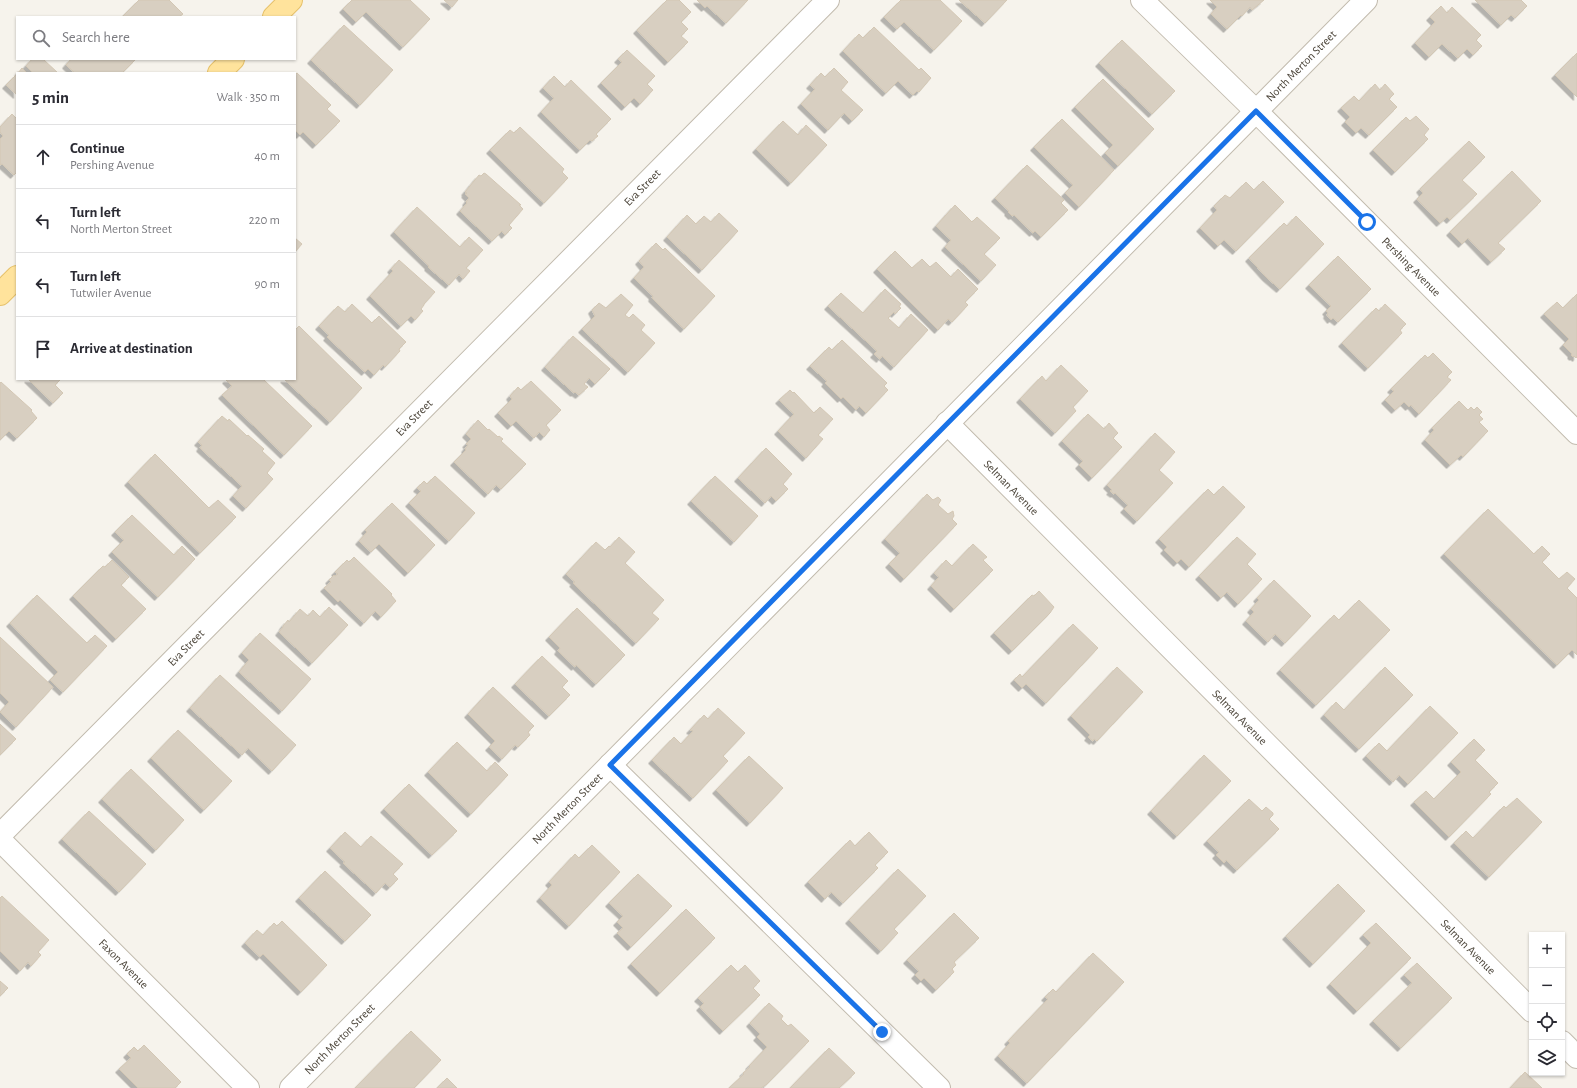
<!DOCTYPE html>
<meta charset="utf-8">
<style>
:root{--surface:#fff;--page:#f7f7f7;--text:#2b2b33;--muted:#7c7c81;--line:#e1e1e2}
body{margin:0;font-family:"Alegreya Sans",sans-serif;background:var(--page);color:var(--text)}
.controls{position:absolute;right:12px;bottom:12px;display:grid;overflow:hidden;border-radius:0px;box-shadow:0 1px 3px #0004}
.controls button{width:36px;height:36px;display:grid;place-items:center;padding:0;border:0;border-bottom:1px solid var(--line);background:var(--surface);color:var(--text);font:20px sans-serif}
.stop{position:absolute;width:12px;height:12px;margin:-9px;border:3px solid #1a73e8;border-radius:50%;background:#fff}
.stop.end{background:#1a73e8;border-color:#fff;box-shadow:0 1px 4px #0008}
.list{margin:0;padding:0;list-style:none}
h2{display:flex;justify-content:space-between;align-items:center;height:52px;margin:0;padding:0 16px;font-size:17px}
h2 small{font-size:13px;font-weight:400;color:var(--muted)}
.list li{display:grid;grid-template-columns:26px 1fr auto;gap:12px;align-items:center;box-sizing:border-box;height:64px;padding:0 16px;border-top:1px solid var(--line)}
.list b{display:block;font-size:15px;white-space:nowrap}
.list p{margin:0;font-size:13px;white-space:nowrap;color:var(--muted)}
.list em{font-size:13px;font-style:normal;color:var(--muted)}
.icon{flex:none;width:22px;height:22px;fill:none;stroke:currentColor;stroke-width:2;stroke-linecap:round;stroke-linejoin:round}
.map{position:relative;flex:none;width:1577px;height:1088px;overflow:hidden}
.search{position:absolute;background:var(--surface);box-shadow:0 1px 3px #0004;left:16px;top:16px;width:280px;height:44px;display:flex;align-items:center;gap:10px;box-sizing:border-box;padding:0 14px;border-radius:0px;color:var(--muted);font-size:15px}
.panel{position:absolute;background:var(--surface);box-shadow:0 1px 3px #0004;left:16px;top:72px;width:280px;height:308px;border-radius:0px}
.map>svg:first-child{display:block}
.building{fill:#d8cfc1;stroke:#d3c7b4;filter:url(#shadow)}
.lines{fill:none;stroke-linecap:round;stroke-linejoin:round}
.minor-casing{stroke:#c2bbae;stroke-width:24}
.major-casing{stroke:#e6c16a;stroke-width:24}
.minor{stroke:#fff;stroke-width:22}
.major{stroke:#ffe39c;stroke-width:22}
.route{stroke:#1a73e8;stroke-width:5}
.labels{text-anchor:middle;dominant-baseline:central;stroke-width:3;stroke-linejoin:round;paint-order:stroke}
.street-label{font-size:12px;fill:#4b4439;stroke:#fff}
</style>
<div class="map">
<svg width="1577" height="1088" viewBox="0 0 1577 1088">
<defs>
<filter id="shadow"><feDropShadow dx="-3.5" dy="3.5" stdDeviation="0" flood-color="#0004"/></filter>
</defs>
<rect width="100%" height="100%" fill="#f6f3ec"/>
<g class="building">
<path d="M139 0H169L183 14 179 17H122Z"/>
<path d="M352 0H410L430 19 403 47 366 12 356 22 343 9Z"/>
<path d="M444 0H458L452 7Z"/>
<path d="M667 0H679L691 12 681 22 688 29 681 36 688 42 668 62 637 30Z"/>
<path d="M697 0H748L726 23 707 6 705 8Z"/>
<path d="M901 0H940L962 21 934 50 904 22 897 29 884 17Z"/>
<path d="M959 0H1007L985 23Z"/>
<path d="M1210 0H1264L1252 10 1250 7 1242 16 1241 15 1227 29 1211 14 1217 7Z"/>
<path d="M1475 0H1521L1527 6 1515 18 1511 15 1501 25Z"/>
<path d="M1441 6 1447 13 1452 7 1481 35 1476 40 1482 46 1473 55 1467 49 1458 58 1442 44 1429 57 1415 43 1435 22 1430 17Z"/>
<path d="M344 25 393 70 360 105 311 60Z"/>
<path d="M874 27 919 70 921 68 931 78 919 92 917 91 913 95 898 81 886 93 843 51 859 34 863 38Z"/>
<path d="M1122 40 1175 91 1152 114 1099 63Z"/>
<path d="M627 50 655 76 647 84 653 90 640 104 634 98 625 107 601 83 622 62 618 59Z"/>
<path d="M1577 53V97L1555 75Z"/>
<path d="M32 59H43L58 73H30L32 72 26 66Z"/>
<path d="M71 59H136L122 73H75L66 65Z"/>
<path d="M22 68 27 73H18Z"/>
<path d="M834 68 848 82 841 90 863 110 852 121 844 113 828 130 801 104 815 89 810 85 821 73 825 77Z"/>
<path d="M297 73 331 105 327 109 340 121 316 145 303 132 300 135 295 130V75Z"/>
<path d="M17 74V95L6 85Z"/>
<path d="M554 76 565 87 571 80 611 119 596 134 598 136 592 141 590 140 580 150 541 112 554 98 543 88Z"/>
<path d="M1103 79 1154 129 1118 166 1105 153 1113 145 1075 107Z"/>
<path d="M1375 84 1380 90 1385 84 1394 94 1389 99 1397 107 1369 135 1361 128 1356 133 1345 122 1350 117 1341 108 1354 96 1359 101Z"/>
<path d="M12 114 17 119V172L14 175 2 164 0 165V139L3 136 0 132V127Z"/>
<path d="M1416 116 1429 129 1424 135 1428 139 1395 172 1373 150 1406 117 1410 121Z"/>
<path d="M1062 119 1114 170 1079 207 1065 193 1073 185 1034 147Z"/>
<path d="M783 121 798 135 806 125 827 145 791 183 756 149Z"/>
<path d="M520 127 564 169 562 172 568 178 544 203 490 150 510 130 514 133Z"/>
<path d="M1469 141 1485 157 1462 180 1477 194 1450 220 1447 217 1440 223 1417 199 1423 193 1420 189Z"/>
<path d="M1027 165 1064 200 1061 203 1068 210 1041 237 1035 231 1033 233 1014 215 1012 216 1008 212 1009 211 995 198Z"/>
<path d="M1512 171 1541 201 1498 243 1505 249 1491 262 1468 238 1462 244 1450 232Z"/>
<path d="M484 173 486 174 521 205H519L523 209 509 225 512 228 505 235 502 231 492 241 460 211 467 203 466 202 469 198 465 194 467 193 465 192 479 175 481 176Z"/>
<path d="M1263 181 1284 202 1236 251 1224 240 1218 246 1200 228 1217 210 1214 206 1225 195 1230 198 1246 182 1254 190Z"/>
<path d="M955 205 972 222 977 217 1000 238 984 254 996 265 981 281 945 247 951 240 936 226Z"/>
<path d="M417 207 460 247 469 237 483 250 466 268 470 271 463 279 459 274 449 285 428 267 429 266 394 232Z"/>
<path d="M719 213 738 231 702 270 667 237 687 215 696 224 704 216 711 222Z"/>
<path d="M1296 216 1324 244 1280 289 1266 277 1249 258 1284 223 1287 226Z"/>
<path d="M295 238 302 244 295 252Z"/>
<path d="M656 243 663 250 665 248 715 296 684 329 652 298 653 296 634 278 644 267 639 261Z"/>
<path d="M895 251 912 268 922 259 930 267 936 262 951 277 958 269 978 289 965 302 968 305 952 322 948 319 938 330 877 269Z"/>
<path d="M1338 256 1371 289 1338 322 1333 318 1331 320 1327 315 1328 313 1326 311 1331 306 1309 285Z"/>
<path d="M399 260 435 292 424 304V305L421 309 423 311 415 320 411 316 401 326 370 296 393 271 391 269Z"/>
<path d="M885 289 901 304 899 307 901 308 895 314 894 312 888 318 899 328 911 314 928 330 894 367 882 356 880 359 874 354 877 351 828 306 841 293 863 313Z"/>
<path d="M621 294 633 305 625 315 629 318 633 314 645 325 641 330 655 343 628 372 582 329 595 316 592 310 599 303 606 308Z"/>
<path d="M1577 294V357L1576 358 1574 356 1573 357 1571 355 1572 354 1563 345 1569 339 1544 314 1557 302 1563 308Z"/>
<path d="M352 304 372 323 379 316 406 342 399 349 400 351 385 367 383 365 374 375 368 369 365 372 327 337 329 335 319 326 338 306 345 312Z"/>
<path d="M1385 304 1406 324 1400 330 1402 333 1368 368 1342 343 1376 308 1379 311Z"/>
<path d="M299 326 362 388 330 422 284 379H295V330Z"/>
<path d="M573 336 610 369 595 384 589 378 584 384 588 387 579 395 575 392 574 393 545 367Z"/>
<path d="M842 340 887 383 884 386 888 390 866 413 859 406 856 410 843 397 841 399 825 383 827 381 810 366 829 347 832 350Z"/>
<path d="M1433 353 1452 372 1447 377 1451 380 1419 414 1411 405 1409 407 1404 402 1395 410 1385 400 1394 391 1391 389 1425 355 1428 358Z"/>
<path d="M1061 365 1088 391 1073 407 1076 411 1055 433 1020 399 1042 376 1046 381Z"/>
<path d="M28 379H61L55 385 63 393 53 403Z"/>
<path d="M227 379H263L312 426 284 455 222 395 232 386 226 380Z"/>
<path d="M531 381 561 410 546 425 550 430 544 437 539 432 534 438 516 421 511 426 498 413 512 399 510 396 518 387 521 390Z"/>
<path d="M1 382 32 410 31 411 37 418 17 438 9 431 0 440V383Z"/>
<path d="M790 390 793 393 794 392 814 413 820 407 833 419 818 435 823 439 806 458 778 431 794 414 779 400Z"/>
<path d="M1459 401 1468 410 1471 407 1474 410 1477 407 1482 412 1479 415 1483 419 1479 422 1488 431 1463 457 1461 455 1450 465 1425 440 1434 430 1432 428Z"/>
<path d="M1088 414 1104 429 1109 423 1118 433 1113 438 1122 447 1092 478 1079 465 1083 461 1062 441Z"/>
<path d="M222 416 228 421 229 419 247 436 248 435 264 449 262 451 275 463 267 473 273 479 246 508 233 496 242 486 200 448 202 445 198 442Z"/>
<path d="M478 420 488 430 489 429 498 437 499 436 503 439 501 441 526 464 501 489 496 485 488 494 454 462 466 450 465 449 468 445 466 444 471 439 466 434Z"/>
<path d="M1155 433 1175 452 1159 470 1173 483 1137 521 1124 509 1128 505 1115 493 1114 494 1110 491 1112 490 1107 485Z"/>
<path d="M766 448 792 474 783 484 788 489 776 501 771 496 765 503 738 478Z"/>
<path d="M155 454 209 508 218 500 236 517 200 553 128 482Z"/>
<path d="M435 476 475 513 449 541 409 503 421 491 417 488 424 481 427 484Z"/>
<path d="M715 476 758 516 734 542 691 501Z"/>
<path d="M1223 486 1245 507 1189 567 1181 559 1177 563 1164 550 1167 547 1159 539 1208 489 1214 495Z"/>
<path d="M927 494 933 500 938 497 941 500 938 505 948 514 953 511 954 516 952 519 957 524 904 579 889 564 900 553 885 539Z"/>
<path d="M392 503 435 545 408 573 379 544 371 552 359 541 367 532 365 530Z"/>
<path d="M1488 509 1534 554 1542 546 1550 554 1542 562 1559 579 1567 572 1575 579 1567 588 1577 598V655L1572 650 1557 665 1444 554Z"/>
<path d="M132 515 174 555 182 546 195 559 158 597 112 552 124 540 115 532Z"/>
<path d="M619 537 635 552 625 563 664 600 652 613 659 619 636 643 573 583 575 582 566 574 596 542 605 550 609 546 610 547Z"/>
<path d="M1237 537 1256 554 1247 564 1262 579 1238 604 1227 592 1221 598 1199 576Z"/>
<path d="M973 544 987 557 983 560 993 570 954 609 931 586 939 577 934 573 946 560 952 566Z"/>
<path d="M354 557 392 594 391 595 396 601 381 617 375 611 364 623 340 600 338 602 324 588 331 582 329 580 334 575 335 576 338 574 335 572 347 560 349 562Z"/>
<path d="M112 560 129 577 121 585 146 609 116 639 73 596 103 566 105 567Z"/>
<path d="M1274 580 1311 616 1285 643 1275 634 1268 642 1246 621 1254 612 1251 609 1259 600 1257 598Z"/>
<path d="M1039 591 1054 607 1050 613 1012 651 994 633 1032 595 1034 596Z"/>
<path d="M37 595 87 643 95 635 107 646 63 692 50 680 58 672 10 623Z"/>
<path d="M1359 600 1390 630 1316 705 1280 670 1334 615 1339 620Z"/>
<path d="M329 607 348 625 312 663 279 632 283 627V626L288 620 289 622 300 609 308 616 313 610 320 617Z"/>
<path d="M577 608 625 655 596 684 576 665 575 667 558 651 560 648 549 637Z"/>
<path d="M1073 624 1098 648 1046 703 1026 684 1022 688 1014 680 1020 674 1022 677Z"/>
<path d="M260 633 311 679 282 711 239 672 249 660 242 653Z"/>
<path d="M0 637 53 687 16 727 0 712 9 702 0 693Z"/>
<path d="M542 656 568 681 562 687 570 695 549 716 515 684Z"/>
<path d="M1117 667 1143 692 1097 741 1094 739 1093 741 1088 737 1090 735 1071 716Z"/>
<path d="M1385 667 1413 695 1359 749 1324 715 1336 702 1344 710Z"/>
<path d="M220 675 296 745 272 771 248 748 242 755 190 708Z"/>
<path d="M493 687 534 726 528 732 530 735 518 747 515 745 502 759 489 747 495 741 468 714Z"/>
<path d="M1430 706 1458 733 1408 784 1399 775 1393 782 1366 756 1379 743 1387 751Z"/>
<path d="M718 708 745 733 723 756 728 761 693 798 652 760 674 737 681 744 693 731 690 730 704 715 708 719Z"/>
<path d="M0 724 16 739 0 755Z"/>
<path d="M178 730 232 781 204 810 151 758Z"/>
<path d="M1474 739 1485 750 1475 760 1498 783 1489 792 1491 794 1449 837 1414 802 1426 791 1434 799 1461 772 1451 762Z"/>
<path d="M457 742 487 771 495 762 508 775 471 814 428 772Z"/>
<path d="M1204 755 1231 781 1177 836 1151 811Z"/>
<path d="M749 756 783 788 750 823 716 790Z"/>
<path d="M131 769 184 820 156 850 102 799Z"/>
<path d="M409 784 457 831 432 855 384 809Z"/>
<path d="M1517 798 1542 822 1489 877 1454 843 1466 831 1473 838 1504 806 1506 808Z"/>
<path d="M1249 799 1262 811 1266 807 1273 813V815L1269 819 1279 829 1237 870 1226 860 1224 863 1216 855 1219 852 1207 841Z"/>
<path d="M89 811 146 864 119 892 62 839Z"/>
<path d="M345 832 361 847 371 836 403 864 393 874 398 879 390 887 385 883 376 893 343 863 345 862 330 848Z"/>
<path d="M869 832 888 852 875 865 878 868 843 903 831 892 825 899 808 882 850 840 855 846Z"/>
<path d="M592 845 620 872 569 926 540 898 552 885 549 882 575 854 579 858Z"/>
<path d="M898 869 926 896 894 929 898 933 881 951 849 920Z"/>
<path d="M325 871 371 915 345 941 299 898Z"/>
<path d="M638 874 672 906 631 947 617 933 623 928 617 922 623 916 609 903Z"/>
<path d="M1338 884 1365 911 1313 964 1286 936Z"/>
<path d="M2 896 49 940 38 952 41 955 31 966 28 962 20 971 0 951V898Z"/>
<path d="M686 909 715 938 660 993 631 964Z"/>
<path d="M954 913 979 938 954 962 956 965 952 969 954 972 936 990 924 978 921 981 915 975 919 971 907 960Z"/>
<path d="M282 921 327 965 301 992 263 954 260 957 245 943 257 930 263 935 274 923 277 926Z"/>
<path d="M1376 923 1411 958 1357 1011 1330 984 1371 943 1363 935Z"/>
<path d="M1093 953 1124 982 1027 1083 998 1056 1010 1043 1008 1041 1048 999 1045 997 1053 989 1056 992Z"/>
<path d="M1417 963 1452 998 1401 1048 1373 1021 1412 983 1404 975Z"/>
<path d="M731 965 738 972 745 965 760 981 753 988 760 995 723 1031 700 1007 704 1003 698 998Z"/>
<path d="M0 981 8 988 0 996Z"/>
<path d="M769 1003 783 1016 781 1019 788 1026 791 1024 809 1041 767 1084 761 1088H729L744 1074 743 1073 750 1067 749 1066 767 1047 757 1037 760 1034 750 1023Z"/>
<path d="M411 1031 441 1060 414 1088H355Z"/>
<path d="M144 1045 181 1082 175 1088H138L119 1069 131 1058 127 1054 134 1047 138 1051Z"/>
<path d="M829 1048 855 1073 839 1088H790Z"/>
<path d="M1525 1072 1542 1088H1510Z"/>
<path d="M447 1078 457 1088H437Z"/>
</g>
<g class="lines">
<g class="minor-casing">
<g id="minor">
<path id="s1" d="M1142 0 1256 111 1577 433"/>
<path id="s2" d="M947 423 1532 1011"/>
<path d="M610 765 939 1088"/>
<path id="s3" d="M0 835 828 0"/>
<path id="s4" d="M0 840 248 1088"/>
<path d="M1562 1042 1577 1057"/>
<path id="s5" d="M291 1088 1366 0"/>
</g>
</g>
<g class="major-casing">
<g id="major">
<path d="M274 17 291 0"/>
<path d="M219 73 233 59"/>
<path d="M0 294 17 277"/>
</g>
</g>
<use href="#minor" class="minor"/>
<use href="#major" class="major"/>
</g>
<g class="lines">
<path class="route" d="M882 1032 610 765 1256 111 1367 222"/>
</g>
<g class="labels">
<g class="street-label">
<text stroke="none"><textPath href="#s5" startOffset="1437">North Merton Street</textPath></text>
<text stroke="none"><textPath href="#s3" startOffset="912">Eva Street</textPath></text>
<text stroke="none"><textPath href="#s1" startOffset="379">Pershing Avenue</textPath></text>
<text stroke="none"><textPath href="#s3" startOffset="588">Eva Street</textPath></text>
<text stroke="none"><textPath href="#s2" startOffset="91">Selman Avenue</textPath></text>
<text stroke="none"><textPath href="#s3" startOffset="264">Eva Street</textPath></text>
<text stroke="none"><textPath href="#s2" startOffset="415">Selman Avenue</textPath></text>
<text stroke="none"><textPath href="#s5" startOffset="393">North Merton Street</textPath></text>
<text stroke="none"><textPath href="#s2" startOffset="739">Selman Avenue</textPath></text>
<text stroke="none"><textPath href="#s4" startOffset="175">Faxon Avenue</textPath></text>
<text stroke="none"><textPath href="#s5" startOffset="69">North Merton Street</textPath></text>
</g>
</g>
</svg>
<div class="controls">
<button>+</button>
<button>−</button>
<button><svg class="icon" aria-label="locate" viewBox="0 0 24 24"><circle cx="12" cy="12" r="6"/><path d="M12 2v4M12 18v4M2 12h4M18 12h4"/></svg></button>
<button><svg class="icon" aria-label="layers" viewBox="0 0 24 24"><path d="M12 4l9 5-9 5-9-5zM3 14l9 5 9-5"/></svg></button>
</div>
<div class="stop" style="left:1367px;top:222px"></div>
<div class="stop end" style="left:882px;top:1032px"></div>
<div class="search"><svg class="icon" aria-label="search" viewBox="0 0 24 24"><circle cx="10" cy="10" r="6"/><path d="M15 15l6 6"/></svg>Search here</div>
<section class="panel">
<h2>5 min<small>Walk · 350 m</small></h2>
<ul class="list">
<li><svg class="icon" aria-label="ahead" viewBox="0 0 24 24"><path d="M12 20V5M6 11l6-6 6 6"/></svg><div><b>Continue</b><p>Pershing Avenue</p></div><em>40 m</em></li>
<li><svg class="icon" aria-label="left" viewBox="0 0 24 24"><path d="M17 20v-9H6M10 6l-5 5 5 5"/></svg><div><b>Turn left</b><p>North Merton Street</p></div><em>220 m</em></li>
<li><svg class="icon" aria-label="left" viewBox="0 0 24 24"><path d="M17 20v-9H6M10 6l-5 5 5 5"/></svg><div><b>Turn left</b><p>Tutwiler Avenue</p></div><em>90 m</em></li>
<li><svg class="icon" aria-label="arrive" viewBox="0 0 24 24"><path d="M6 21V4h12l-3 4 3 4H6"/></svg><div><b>Arrive at destination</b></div></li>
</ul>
</section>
</div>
